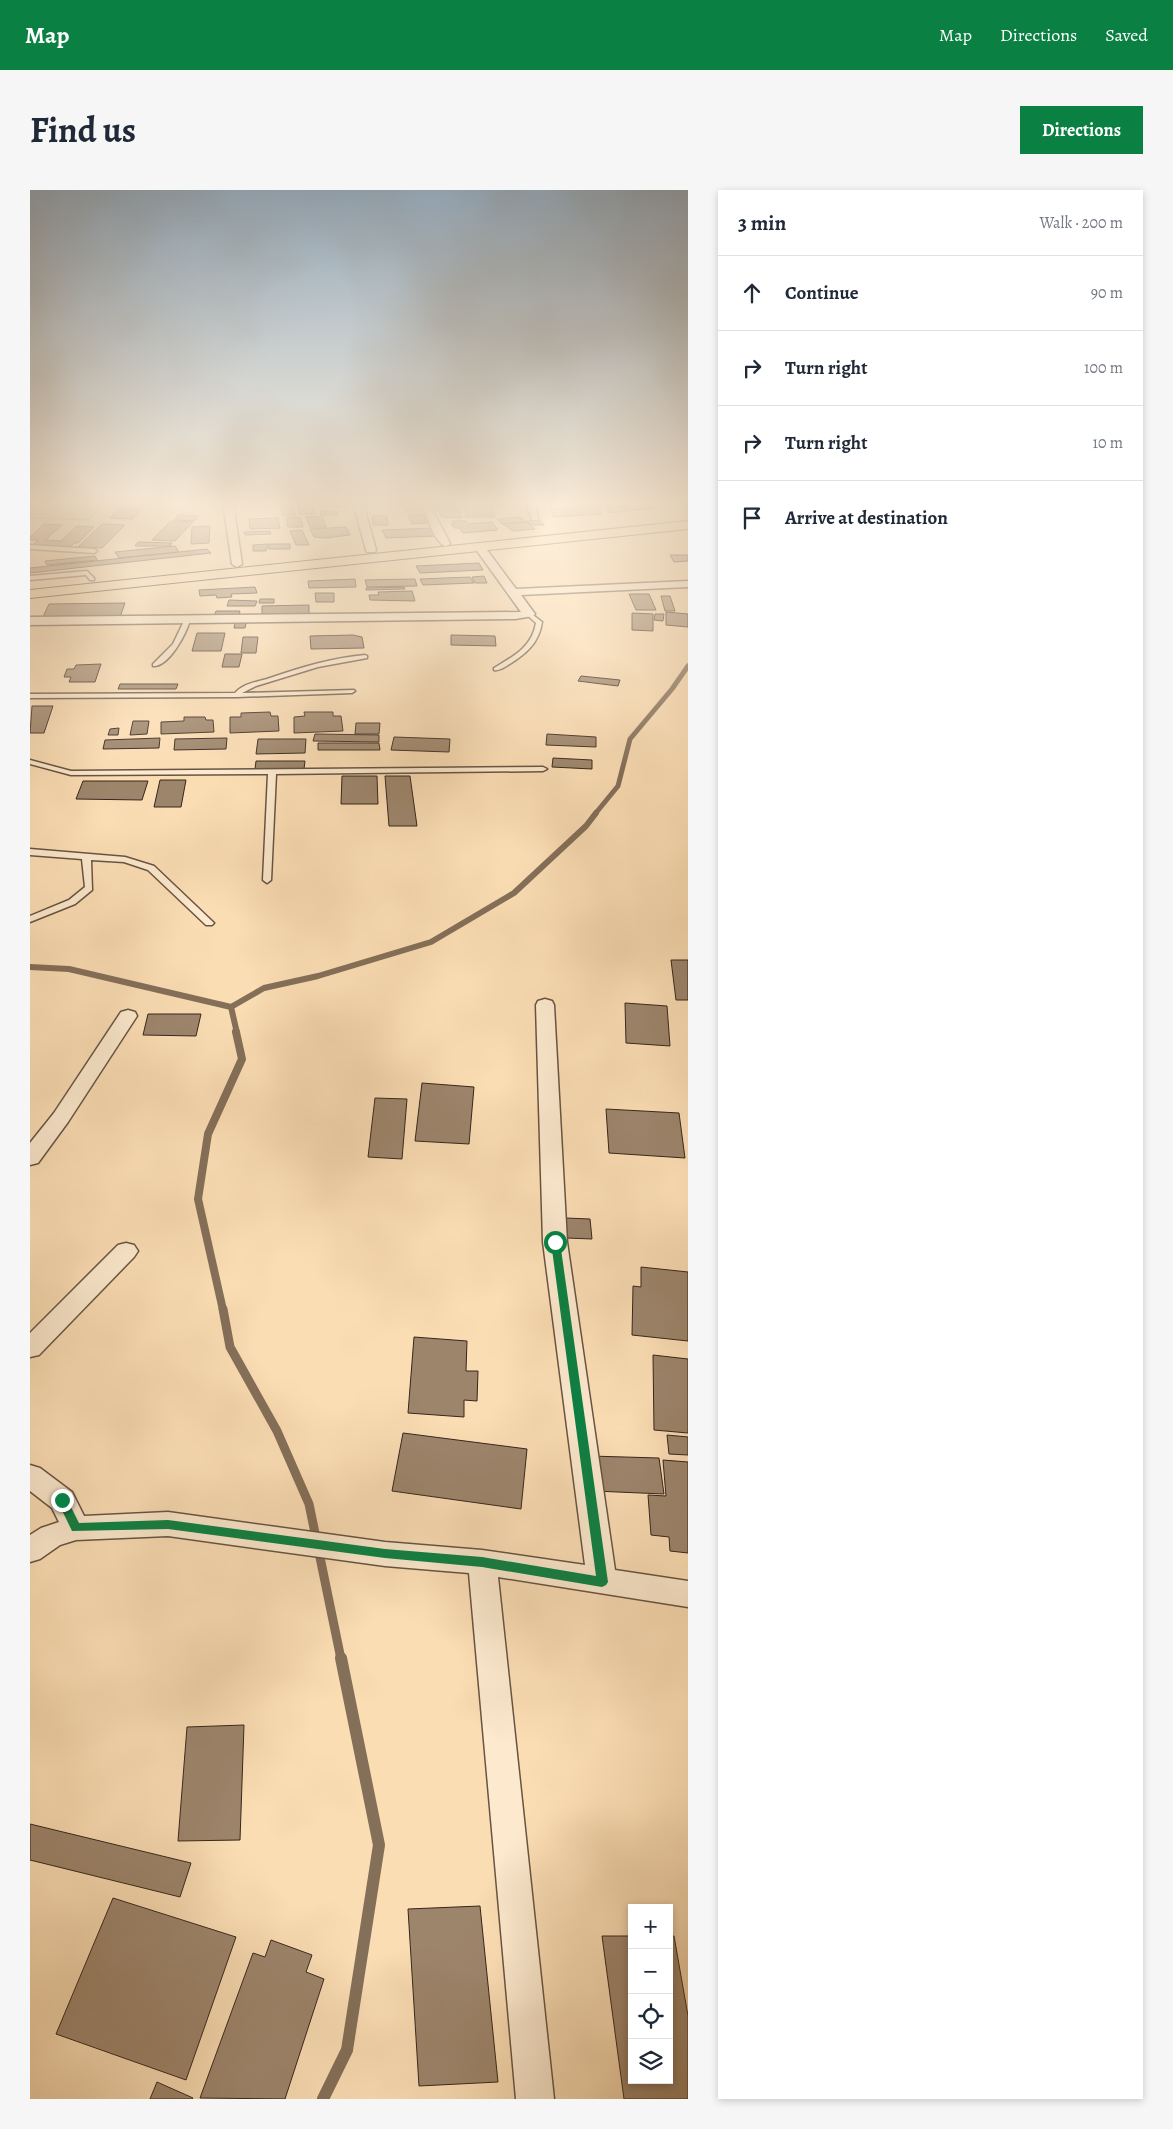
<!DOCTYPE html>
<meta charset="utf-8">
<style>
:root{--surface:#fff;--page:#f6f6f7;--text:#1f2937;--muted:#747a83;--line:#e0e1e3;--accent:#0b8043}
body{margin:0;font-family:Alegreya,serif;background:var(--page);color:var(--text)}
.controls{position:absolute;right:15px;bottom:15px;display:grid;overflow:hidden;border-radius:0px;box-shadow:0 2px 8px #0003}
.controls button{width:45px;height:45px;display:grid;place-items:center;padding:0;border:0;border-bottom:1px solid var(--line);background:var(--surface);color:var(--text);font:25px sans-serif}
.stop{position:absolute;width:15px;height:15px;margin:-11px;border:4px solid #0b8043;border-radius:50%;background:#fff}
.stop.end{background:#0b8043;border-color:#fff;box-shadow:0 1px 5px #0008}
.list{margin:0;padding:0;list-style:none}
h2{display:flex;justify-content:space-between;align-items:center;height:65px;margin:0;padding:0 20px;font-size:21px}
h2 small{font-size:16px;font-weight:400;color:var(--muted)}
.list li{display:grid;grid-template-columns:32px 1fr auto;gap:15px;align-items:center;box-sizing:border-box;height:75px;padding:0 20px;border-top:1px solid var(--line)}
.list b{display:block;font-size:19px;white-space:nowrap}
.list em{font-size:16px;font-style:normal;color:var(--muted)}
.icon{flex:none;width:28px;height:28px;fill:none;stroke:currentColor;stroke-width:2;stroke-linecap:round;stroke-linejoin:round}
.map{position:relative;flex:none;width:658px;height:1909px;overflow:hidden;border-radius:0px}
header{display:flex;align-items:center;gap:30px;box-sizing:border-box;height:70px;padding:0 25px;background:var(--accent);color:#fff}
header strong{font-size:24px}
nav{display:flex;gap:28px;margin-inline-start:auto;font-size:18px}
.intro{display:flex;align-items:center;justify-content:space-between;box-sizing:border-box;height:120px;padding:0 30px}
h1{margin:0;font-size:35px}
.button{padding:12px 22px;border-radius:0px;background:var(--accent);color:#fff;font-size:18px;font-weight:700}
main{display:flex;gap:30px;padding:0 30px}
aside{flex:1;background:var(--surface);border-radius:0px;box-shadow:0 2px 8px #0003}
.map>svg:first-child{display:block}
.green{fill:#dabe9a;stroke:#88725c}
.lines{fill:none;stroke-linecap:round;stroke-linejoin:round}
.stream-far4{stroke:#846f59;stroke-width:5}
.stream-far3{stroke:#846f59;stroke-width:6}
.stream-far2{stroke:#846f59;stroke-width:8}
.stream-far1{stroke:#846f59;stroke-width:9}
.stream{stroke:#846f59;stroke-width:12}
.building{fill:#9d856c;stroke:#37261d}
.lane-casing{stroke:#685443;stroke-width:3}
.street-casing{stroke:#685443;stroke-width:3}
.highway-casing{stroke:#37261d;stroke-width:2}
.lane{fill:#fce9ce;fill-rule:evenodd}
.street{fill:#fce9ce;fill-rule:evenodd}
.highway{fill:#fbddb4;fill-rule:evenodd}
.route{fill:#0b8043}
</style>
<header>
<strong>Map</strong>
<nav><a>Map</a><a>Directions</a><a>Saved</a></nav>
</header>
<div class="intro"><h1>Find us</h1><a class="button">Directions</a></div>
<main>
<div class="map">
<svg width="658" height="1909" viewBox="0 0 658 1909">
<rect width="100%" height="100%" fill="#fbddb4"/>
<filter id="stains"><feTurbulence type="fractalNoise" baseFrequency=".004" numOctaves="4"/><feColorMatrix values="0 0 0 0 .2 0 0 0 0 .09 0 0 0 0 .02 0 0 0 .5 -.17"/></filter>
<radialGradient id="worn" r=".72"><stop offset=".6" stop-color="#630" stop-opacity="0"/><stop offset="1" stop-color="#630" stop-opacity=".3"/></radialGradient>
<path class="green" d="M0 313H74L59 330 0 328Z"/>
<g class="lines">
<path class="stream-far4" d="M565 624 588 596 600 549 642 499 658 476"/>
<g class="stream-far3">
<path d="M0 777 39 779 201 817"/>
<path d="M207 843 201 817 234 798 288 786 401 752 484 703 556 636 566 623"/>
</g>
<path class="stream-far2" d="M193 1120 168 1009 178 944 212 869 206 842"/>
<path class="stream-far1" d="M193 1119 200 1157 247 1241 279 1314 311 1469"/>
<path class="stream" d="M293 1909 317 1860 349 1655 311 1468"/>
</g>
<g class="building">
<path d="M96 313H118L102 329 80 328Z"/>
<path d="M315 313 316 317H289V314Z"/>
<path d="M374 313H389L391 322H376Z"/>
<path d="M591 313H620L624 318 580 323 576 315Z"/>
<path d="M450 314H462L465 327H453Z"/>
<path d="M425 315 432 323H429L432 328 412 327 406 316Z"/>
<path d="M250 316H262L266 325H253Z"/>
<path d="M268 316H282L285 324H270Z"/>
<path d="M434 316H449L451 327H436Z"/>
<path d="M567 316 572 324 523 327 521 319Z"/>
<path d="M290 321H307L308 325H291Z"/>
<path d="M393 324 397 333 382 334 378 325Z"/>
<path d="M148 325 168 326 164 331 145 330Z"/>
<path d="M292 326 296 337H280L276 327Z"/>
<path d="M342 326H357L358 335H343Z"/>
<path d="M256 327H270L273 337H258Z"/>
<path d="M490 327 496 332 472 334 467 329Z"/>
<path d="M248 328 250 338 220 339 219 329Z"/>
<path d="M509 330 514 335H501L497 331Z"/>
<path d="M141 331 163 332 145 351 122 350Z"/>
<path d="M422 331H436L438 334 462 332 468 340 433 343 429 338H424L421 334H424Z"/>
<path d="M497 332 505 339 483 341 473 334Z"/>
<path d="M14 334 32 335 15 350 31 351 47 336 64 337 48 353H44L40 357 3 355 8 350H0V347Z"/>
<path d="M72 334 95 335 72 358 48 357Z"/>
<path d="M180 336 179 353 161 354 162 337Z"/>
<path d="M316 337 320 345 296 348 284 347 280 339Z"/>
<path d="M403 338 407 346 356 348 352 340Z"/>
<path d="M272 340 279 355H266L260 341Z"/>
<path d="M240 341 241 344 215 345 214 342Z"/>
<path d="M108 352 142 353 140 356H105Z"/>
<path d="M238 354 236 361H223V355Z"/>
<rect x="239" y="354" width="21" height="5"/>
<path d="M145 356 149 362 89 368 85 362Z"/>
<path d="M177 359 181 363 0 383V378Z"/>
<path d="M640 365H658V371L644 372Z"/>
<path d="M65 366 67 370 17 375 15 371Z"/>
<path d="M449 373 453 380 390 383 386 376Z"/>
<path d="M454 386 457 393H445L442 387Z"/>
<path d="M440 387 444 393 393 395 390 389Z"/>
<path d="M325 389 326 397 279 398 278 391Z"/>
<path d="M385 389 387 396 337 397 335 390Z"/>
<path d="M225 397 227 403 201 404 202 407 187 408 186 405 170 406 169 400Z"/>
<path d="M374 397 375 399 336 400V398Z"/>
<path d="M382 401 385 411 340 410 339 405H349L348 402Z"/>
<path d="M285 403H304V412H286Z"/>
<path d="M599 404H619L626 420H606Z"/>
<path d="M631 406H640L645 421H635Z"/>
<path d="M230 409H244V413H229Z"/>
<path d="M199 410 227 411 225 416H197Z"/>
<path d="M95 413 90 427H13L19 414Z"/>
<path d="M279 415V424H232V416Z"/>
<path d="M186 421H210L209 426H184Z"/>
<path d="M636 422 658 424V437L636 435Z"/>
<path d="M602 423 623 424V441L602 440Z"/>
<path d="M625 424H634L633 431 624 430Z"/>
<path d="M205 433H216L215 438H204Z"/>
<path d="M167 443H195L191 461H162Z"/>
<path d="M323 445 332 447 334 458 281 459 280 446Z"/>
<path d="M421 445 465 446 466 456 421 455Z"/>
<path d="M213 447H228L226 463H211Z"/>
<path d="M195 464H212L209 477H192Z"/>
<path d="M71 474 65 492H39L41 487H34L37 479H44L46 475Z"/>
<path d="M551 486 590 490 588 496 548 491Z"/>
<path d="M90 494H148L146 499H88Z"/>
<path d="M2 516H23L14 543H0Z"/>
<path d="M240 522 241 526H248L249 541 200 543V527H211V523Z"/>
<path d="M274 522H303V526H311L313 541 264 543V527L275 526Z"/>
<path d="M154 527H175L176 530H183L184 542 131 544V532L154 531Z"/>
<path d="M103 531H119L117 544 100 545Z"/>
<path d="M326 533H350L349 544H325Z"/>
<path d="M89 538 88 545H78L80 539Z"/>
<path d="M285 544 349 545V552L283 551Z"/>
<path d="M517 544 566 547V557L516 555Z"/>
<path d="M364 547 420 549 419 562 361 560Z"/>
<path d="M130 548 129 558 73 559 75 550Z"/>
<path d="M197 548 196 559 144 560 145 549Z"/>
<path d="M228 549H276L275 563 226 564Z"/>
<path d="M288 553H349L350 560H288Z"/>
<path d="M523 568 562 570V579L522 577Z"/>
<path d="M226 571H275L274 579H225Z"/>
<path d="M312 586H347L348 614H311Z"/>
<path d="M355 586H380L387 636H359Z"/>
<path d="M130 590H156L151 617H124Z"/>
<path d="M53 591H118L112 610 46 609Z"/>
<path d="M641 770H658V810H646Z"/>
<path d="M595 813 637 816 640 856 596 853Z"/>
<path d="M118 824H171L166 846 113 845Z"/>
<path d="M392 893 444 897 439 954 385 951Z"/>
<path d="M345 908 377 909 372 969 338 967Z"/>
<path d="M576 919 649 923 655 968 579 963Z"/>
<path d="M536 1028 560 1029 562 1049 537 1048Z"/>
<path d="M611 1077 658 1082V1151L602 1145 603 1096 611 1097Z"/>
<path d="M384 1147 437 1151 436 1181H448L447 1211 434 1210V1227L378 1223Z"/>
<path d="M623 1165 658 1169V1243L624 1240Z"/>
<path d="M373 1243 497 1259 491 1319 362 1301Z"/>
<path d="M637 1245 658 1247V1265L639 1264Z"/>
<path d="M560 1266 629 1268 634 1304 564 1301Z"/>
<path d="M633 1270 658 1272V1363L640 1361 639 1347 621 1345 618 1305 636 1306Z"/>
<path d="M214 1535 210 1650 148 1651 157 1537Z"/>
<path d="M0 1634 161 1673 150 1707 0 1670Z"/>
<path d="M83 1708 206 1747 156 1890 26 1844Z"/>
<path d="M450 1716 468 1892 389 1896 378 1719Z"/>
<path d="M572 1746H602V1890H639V1746H644L658 1826V1909H594Z"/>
<path d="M241 1750 282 1765 276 1782 294 1789 255 1909 170 1908 223 1763 235 1767Z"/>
<path d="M127 1892 163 1908 162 1909H120Z"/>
</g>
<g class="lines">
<g class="lane-casing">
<g id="lane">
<path d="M0 355 64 359 67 361 64 363 0 359Z"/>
<path d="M57 381 64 388V390H60L56 385 0 390V386Z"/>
<path d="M499 422 512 432C509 453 496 464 478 475 473 478 469 481 464 480V478C484 466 502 457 506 433L496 424Z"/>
<path d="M155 429 160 430C156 444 139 477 123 476V474L143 454Z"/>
<path d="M335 465 337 466V468L288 477 226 496 212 503 324 500 325 501 322 503 207 507 0 508V504L205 503C214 493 228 492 240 488 272 477 302 468 335 465Z"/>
<path d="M0 570 41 581 513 577 517 579 513 581 246 584 241 690 237 693 233 690 238 584 41 585 0 574Z"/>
<path d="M0 659 95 667 124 676 184 733 182 735H176L118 680 94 672 61 670 62 700 45 714 0 732V726L39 710 55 697 52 669 0 665Z"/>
</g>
</g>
<g class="street-casing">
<g id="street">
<path d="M193 313H203L212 374 207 377 202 374Z"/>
<path d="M323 313H333L346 360 345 362H337L336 360Z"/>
<path d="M393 313H403L405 325 420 353 419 355 415 356C405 353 395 324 393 313Z"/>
<path d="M496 313H506L508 330H502Z"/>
<path d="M450 355 454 356 486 399 658 391V397L491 405 505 424 503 426 485 429 0 435V427L491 422 445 358Z"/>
<path d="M515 809 522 811 524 815 537 1052 585 1380 658 1391V1417L468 1387 524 1909H486L439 1383 355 1376 138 1346 46 1350 30 1355 10 1369 0 1372V1345L11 1338 29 1332 22 1318 0 1301V1275L10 1278 42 1302 54 1326 138 1322 355 1352 452 1360 555 1375 513 1052 506 815 508 811Z"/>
<path d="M98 820 105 822 107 826 38 932 8 973 0 975V953L24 923 91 822Z"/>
<path d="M96 1053 104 1055 108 1061 104 1067 9 1165 0 1167V1143L88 1055Z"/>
</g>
</g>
<g class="highway-casing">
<path id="highway" d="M658 331V339L0 408V400Z"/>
</g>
<use href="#lane" class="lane"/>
<use href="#street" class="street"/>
<use href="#highway" class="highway"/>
</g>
<linearGradient id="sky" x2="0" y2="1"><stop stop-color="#95acbf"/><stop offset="0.54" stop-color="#fdf0dd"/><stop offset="1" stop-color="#fdf0dd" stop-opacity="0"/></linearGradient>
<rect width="658" height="580" fill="url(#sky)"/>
<path class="route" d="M525 1049 530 1052 578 1392 576 1395 572 1397 452 1377 355 1368 138 1339 42 1341 27 1310 32 1305 36 1307 49 1333 138 1330 355 1359 452 1367 566 1386 521 1052Z"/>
<rect width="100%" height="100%" filter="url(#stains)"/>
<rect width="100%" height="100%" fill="url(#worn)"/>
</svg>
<div class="controls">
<button>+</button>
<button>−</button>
<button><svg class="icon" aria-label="locate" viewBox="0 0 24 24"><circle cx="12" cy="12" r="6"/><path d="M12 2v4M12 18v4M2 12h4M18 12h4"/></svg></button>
<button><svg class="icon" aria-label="layers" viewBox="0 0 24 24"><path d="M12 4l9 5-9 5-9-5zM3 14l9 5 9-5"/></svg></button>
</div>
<div class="stop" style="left:525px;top:1052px"></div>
<div class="stop end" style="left:32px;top:1310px"></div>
</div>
<aside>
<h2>3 min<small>Walk · 200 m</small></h2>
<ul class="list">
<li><svg class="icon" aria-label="ahead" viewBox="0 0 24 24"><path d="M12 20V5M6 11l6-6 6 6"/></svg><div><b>Continue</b></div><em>90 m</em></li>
<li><svg class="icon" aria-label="right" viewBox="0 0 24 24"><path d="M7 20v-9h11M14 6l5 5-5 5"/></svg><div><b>Turn right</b></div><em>100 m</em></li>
<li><svg class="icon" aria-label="right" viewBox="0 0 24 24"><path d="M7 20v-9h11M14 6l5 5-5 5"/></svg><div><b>Turn right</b></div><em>10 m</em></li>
<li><svg class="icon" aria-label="arrive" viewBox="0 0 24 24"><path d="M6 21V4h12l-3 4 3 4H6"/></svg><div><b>Arrive at destination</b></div></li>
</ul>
</aside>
</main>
